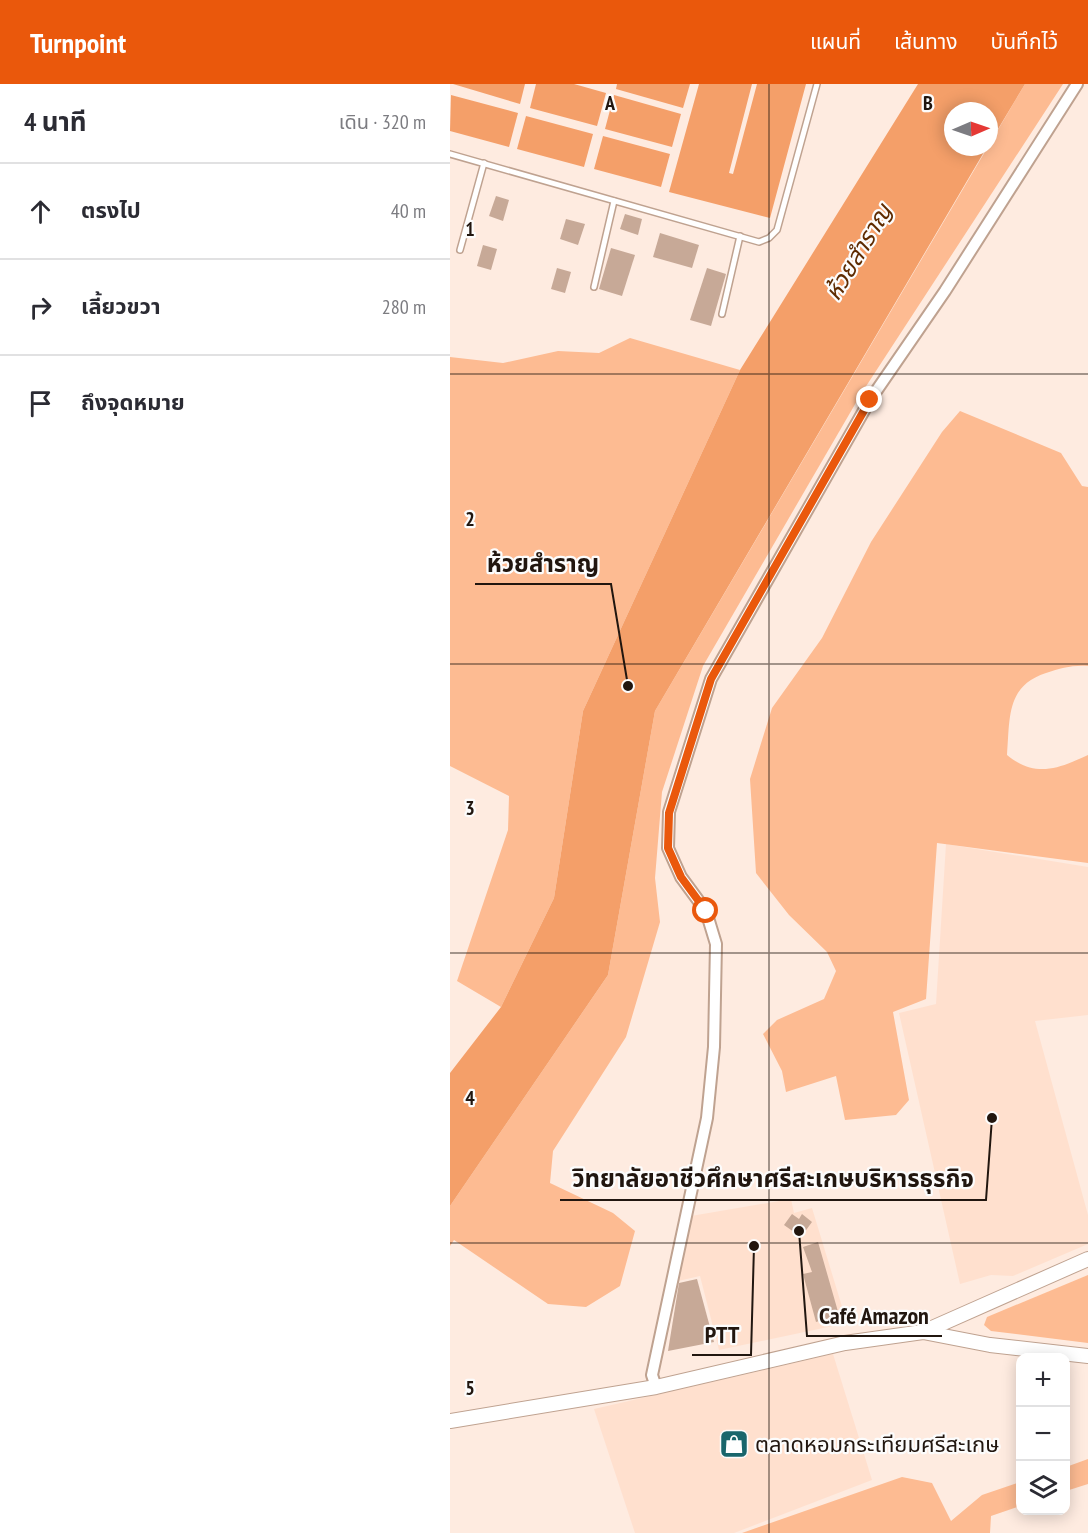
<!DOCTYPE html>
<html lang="th">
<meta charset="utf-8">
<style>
:root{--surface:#fff;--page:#f2f2f3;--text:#2b2b33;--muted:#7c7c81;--line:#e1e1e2;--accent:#ea580c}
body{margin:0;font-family:"PT Sans Narrow","Noto Sans Thai",sans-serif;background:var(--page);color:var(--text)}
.controls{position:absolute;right:18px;bottom:18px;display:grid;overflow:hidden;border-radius:12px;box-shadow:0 3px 15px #0003}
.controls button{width:54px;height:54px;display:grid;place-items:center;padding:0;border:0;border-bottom:2px solid var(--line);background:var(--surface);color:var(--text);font:30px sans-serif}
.compass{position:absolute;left:494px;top:18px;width:54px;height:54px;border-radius:50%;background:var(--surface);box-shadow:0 3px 15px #0003;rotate:88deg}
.stop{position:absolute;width:18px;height:18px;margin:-14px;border:4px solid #ea580c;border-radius:50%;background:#fff}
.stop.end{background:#ea580c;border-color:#fff;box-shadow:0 2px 6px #0008}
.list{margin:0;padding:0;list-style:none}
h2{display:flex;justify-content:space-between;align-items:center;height:78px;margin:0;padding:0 24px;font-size:26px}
h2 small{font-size:20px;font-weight:400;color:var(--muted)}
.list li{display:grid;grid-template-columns:39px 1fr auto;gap:18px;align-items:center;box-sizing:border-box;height:96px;padding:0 24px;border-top:2px solid var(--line)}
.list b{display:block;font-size:22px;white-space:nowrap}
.list em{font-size:20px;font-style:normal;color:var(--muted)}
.icon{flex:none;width:33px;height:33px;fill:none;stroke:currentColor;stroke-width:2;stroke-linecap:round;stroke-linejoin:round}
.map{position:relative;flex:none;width:638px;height:1449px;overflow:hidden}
header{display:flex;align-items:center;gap:36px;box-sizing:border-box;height:84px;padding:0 30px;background:var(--accent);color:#fff}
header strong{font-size:28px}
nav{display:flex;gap:33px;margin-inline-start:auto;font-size:21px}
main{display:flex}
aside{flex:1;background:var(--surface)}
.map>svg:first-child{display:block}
.built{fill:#ffe0ce}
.green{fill:#fdbb92}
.water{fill:#f49f69}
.building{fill:#c7a997}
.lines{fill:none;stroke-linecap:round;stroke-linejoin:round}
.lane-casing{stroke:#bfa290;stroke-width:8}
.street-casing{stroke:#bfa290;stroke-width:14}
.secondary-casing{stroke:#bfa290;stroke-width:16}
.lane{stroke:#fff;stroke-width:5}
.street{stroke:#fff;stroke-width:10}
.secondary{stroke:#fff;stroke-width:14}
.route{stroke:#ea580c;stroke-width:8}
.grid{fill:none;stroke:#21160f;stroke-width:1.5;stroke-opacity:0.55}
.labels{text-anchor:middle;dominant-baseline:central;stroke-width:4.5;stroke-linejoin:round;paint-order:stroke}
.poi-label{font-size:22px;fill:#21160f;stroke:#fcfcfc;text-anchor:start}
.water-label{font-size:24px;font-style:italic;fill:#5f2b00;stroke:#fcfcfc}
.grid-label{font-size:20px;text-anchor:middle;font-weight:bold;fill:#21160f;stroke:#fcfcfc;stroke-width:4.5;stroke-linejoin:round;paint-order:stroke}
.leader{fill:none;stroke:#21160f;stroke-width:2}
.callout-dot{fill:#21160f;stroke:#fcfcfc;stroke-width:2}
.callout-label{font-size:24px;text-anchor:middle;font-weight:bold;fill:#21160f;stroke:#fcfcfc;stroke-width:4.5;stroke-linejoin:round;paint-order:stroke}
</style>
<header>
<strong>Turnpoint</strong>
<nav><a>แผนที่</a><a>เส้นทาง</a><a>บันทึกไว้</a></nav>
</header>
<main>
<aside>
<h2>4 นาที<small>เดิน · 320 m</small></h2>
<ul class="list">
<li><svg class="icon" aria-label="ahead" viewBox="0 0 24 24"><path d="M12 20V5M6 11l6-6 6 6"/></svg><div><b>ตรงไป</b></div><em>40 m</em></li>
<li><svg class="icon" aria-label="right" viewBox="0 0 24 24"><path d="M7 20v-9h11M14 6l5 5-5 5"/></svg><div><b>เลี้ยวขวา</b></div><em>280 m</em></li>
<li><svg class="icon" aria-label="arrive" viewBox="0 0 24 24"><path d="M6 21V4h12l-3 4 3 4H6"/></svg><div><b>ถึงจุดหมาย</b></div></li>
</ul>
</aside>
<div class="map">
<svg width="638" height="1449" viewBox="0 0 638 1449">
<rect width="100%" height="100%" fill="#feebe0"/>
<g class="built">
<path d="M496 760 638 783V931L585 937 638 1131V1160L563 1192 541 1191 510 1200 449 929 486 920Z"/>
<path d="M341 1115 344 1129 362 1124 397 1239 269 1266 250 1192 228 1197 241 1132Z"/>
<path d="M383 1270 422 1396 284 1449H185L144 1325Z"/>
</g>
<g class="green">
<path d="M575 0H613L411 310 253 582 212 708 205 794 210 838 176 953 103 1067 100 1099 163 1129 185 1147 170 1202 136 1223 98 1220 4 1156 0 1162V1122L158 891 205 627Z"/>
<path d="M180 254 290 286 133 627 104 814 51 923 7 897 58 746 59 712 0 682V273L53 279 108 267 149 269Z"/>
<path d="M510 327 611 369 632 402 638 403V582C622 581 611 584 596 589 556 602 560 634 557 671 585 694 608 685 638 671V779L487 759 476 915 443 928 459 1016 446 1031 395 1036 386 992 336 1008 332 987 313 950 327 936 374 915 386 887 377 868 339 831 306 789 300 695 322 624 372 554 421 458 492 348Z"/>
<path d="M638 1191V1259L541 1247 534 1241 537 1233Z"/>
<path d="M638 1375V1400L616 1407V1383Z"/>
<path d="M452 1393 482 1399 501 1437 532 1411 570 1398V1422L541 1432 540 1449H292Z"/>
</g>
<g class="water">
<path d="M3 0H75L70 20Z"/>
<path d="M86 0H124L156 9 147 42 80 24Z"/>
<path d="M167 0H240L233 24 166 5Z"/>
<path d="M249 0H302L279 89 283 90 307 0H356L320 134 219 108Z"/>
<path d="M468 0H575L539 60V27H503V63H537L205 627 158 891 0 1122V989L51 923 104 814 133 627 290 286Z"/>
<path d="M1 11 68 29 59 63 0 47Z"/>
<path d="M164 11 231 30 222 63 155 45Z"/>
<path d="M76 32 143 50 134 83 67 65Z"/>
<path d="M153 52 220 70 211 103 144 85Z"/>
</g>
<g class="building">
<path d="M46 112 59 116 53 137 39 132Z"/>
<path d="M175 130 192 135 188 151 170 145Z"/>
<path d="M116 135 135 140 128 161 110 155Z"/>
<path d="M210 149 249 161 242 184 203 173Z"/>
<path d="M33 161 47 165 41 186 27 182Z"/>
<path d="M161 164 185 171 172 212 149 205Z"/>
<path d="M107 184 121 188 115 209 101 205Z"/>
<path d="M257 184 276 190 261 242 240 236Z"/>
<path d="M342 1130 349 1135 352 1130 362 1138 351 1153 334 1141Z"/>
<path d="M368 1158 389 1231 366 1238 353 1190 362 1188 353 1163Z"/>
<path d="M247 1195 264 1258 218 1267 229 1199Z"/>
</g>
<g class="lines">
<g class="lane-casing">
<g id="lane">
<path d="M0 70 309 158 319 154 327 146 367 0"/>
<path d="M10 166 34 79"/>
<path d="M144 203 164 117"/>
<path d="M272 230 290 152"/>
</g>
</g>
<g class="street-casing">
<path id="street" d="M206 1303 202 1291 257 1034 264 963 266 860 256 827 231 793 218 764 219 728 261 595 420 316 495 207 627 0"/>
</g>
<g class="secondary-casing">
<g id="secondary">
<path d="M473 1248 638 1175"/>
<path d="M0 1337 206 1303 395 1259 473 1248 540 1261 638 1272"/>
</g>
</g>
<use href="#lane" class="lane"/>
<use href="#street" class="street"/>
<use href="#secondary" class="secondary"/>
</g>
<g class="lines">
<path class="route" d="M256 827 231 793 218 764 219 729 261 595 420 316"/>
</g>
<path class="grid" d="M319 0V1449M0 290H638M0 580H638M0 869H638M0 1159H638"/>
<defs>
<g id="shop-square" transform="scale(1.5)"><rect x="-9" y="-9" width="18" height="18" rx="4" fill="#19666c" stroke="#fcfcfc"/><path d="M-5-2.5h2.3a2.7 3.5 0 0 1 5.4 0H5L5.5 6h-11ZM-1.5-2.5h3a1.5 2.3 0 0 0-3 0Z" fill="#fff"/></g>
</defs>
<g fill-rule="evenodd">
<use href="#shop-square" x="284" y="1360"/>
</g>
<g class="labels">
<g class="poi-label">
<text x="305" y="1360">ตลาดหอมกระเทียมศรีสะเกษ</text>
</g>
<g class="water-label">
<text transform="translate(408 168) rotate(-59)">ห้วยสำราญ</text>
</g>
</g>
<g class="grid-label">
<text x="160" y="26">A</text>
<text x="478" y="26">B</text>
<text x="20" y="152">1</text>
<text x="20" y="442">2</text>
<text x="20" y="731">3</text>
<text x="20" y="1021">4</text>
<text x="20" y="1311">5</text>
</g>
<path class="leader" d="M178 602L161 500H25M542 1034L536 1116H110M349 1147L357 1252H492M304 1162L301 1271H242"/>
<g class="callout-dot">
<circle cx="178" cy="602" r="6"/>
<circle cx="542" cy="1034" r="6"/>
<circle cx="349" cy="1147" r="6"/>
<circle cx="304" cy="1162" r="6"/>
</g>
<g class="callout-label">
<text x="93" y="488">ห้วยสำราญ</text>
<text x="323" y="1103">วิทยาลัยอาชีวศึกษาศรีสะเกษบริหารธุรกิจ</text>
<text x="424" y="1240">Café Amazon</text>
<text x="272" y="1259">PTT</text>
</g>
</svg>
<div class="controls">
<button>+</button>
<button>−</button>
<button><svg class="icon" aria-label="layers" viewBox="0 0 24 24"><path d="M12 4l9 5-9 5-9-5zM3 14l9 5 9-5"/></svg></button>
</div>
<svg class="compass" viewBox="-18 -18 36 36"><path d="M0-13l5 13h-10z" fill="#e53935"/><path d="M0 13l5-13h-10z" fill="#7c7c81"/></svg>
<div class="stop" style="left:256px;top:827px"></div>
<div class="stop end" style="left:420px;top:316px"></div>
</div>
</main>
